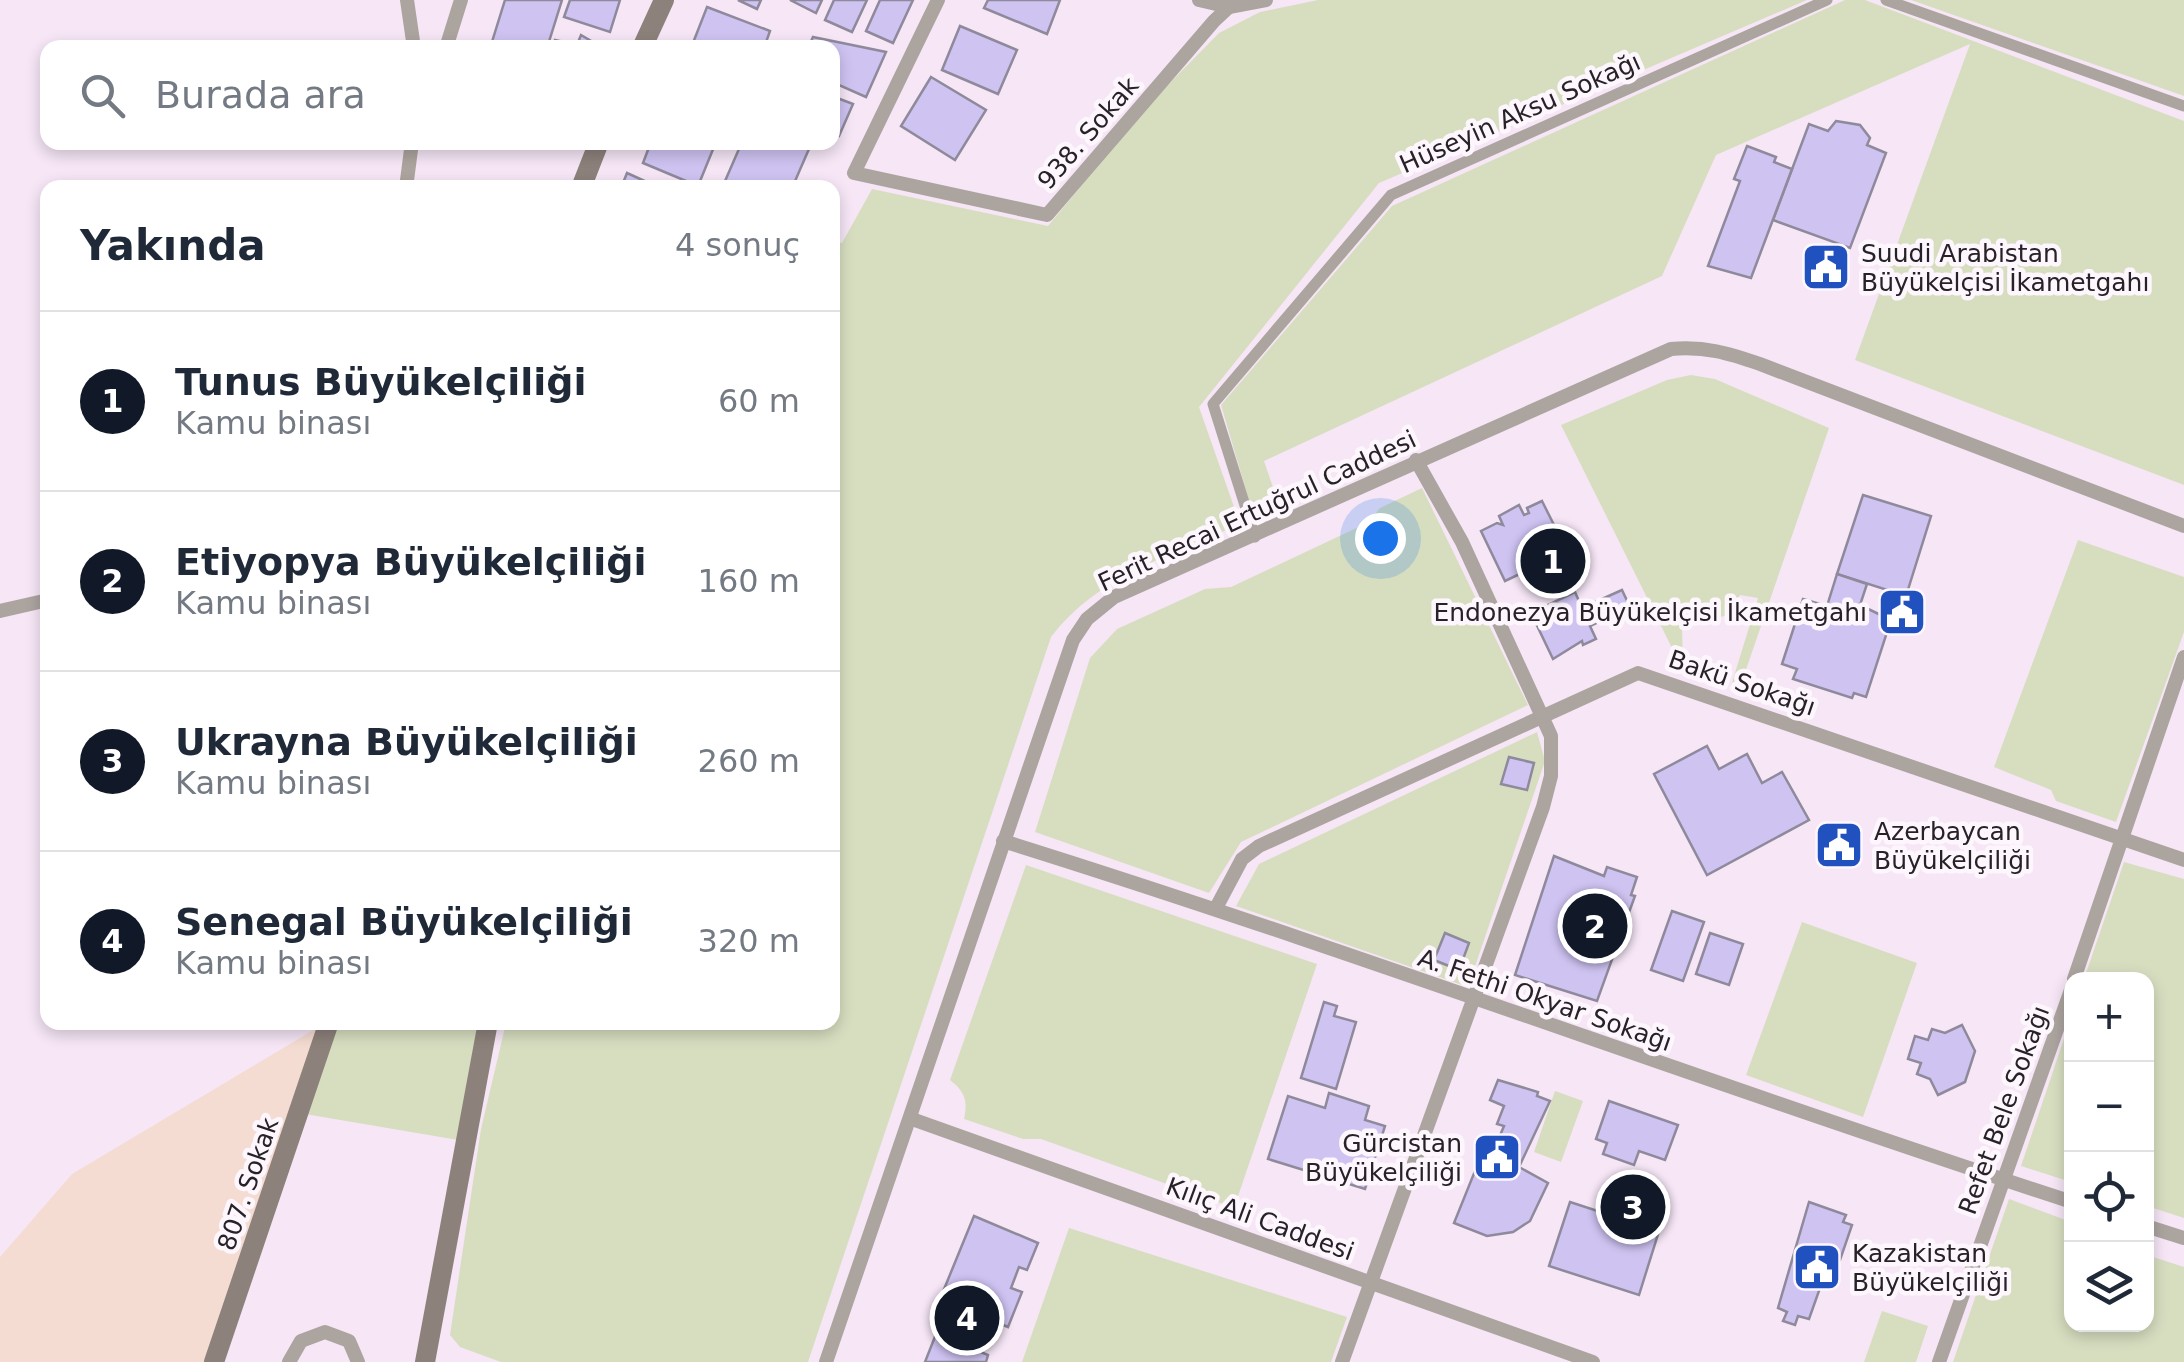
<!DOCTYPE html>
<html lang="tr">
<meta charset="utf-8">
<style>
:root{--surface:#fff;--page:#f6f6f7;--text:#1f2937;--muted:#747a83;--line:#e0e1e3;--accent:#111827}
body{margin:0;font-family:"DejaVu Sans",sans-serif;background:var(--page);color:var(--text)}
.controls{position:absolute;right:30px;bottom:30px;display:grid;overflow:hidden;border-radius:20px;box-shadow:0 5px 15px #0003}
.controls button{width:90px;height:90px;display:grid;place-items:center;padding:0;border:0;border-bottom:2px solid var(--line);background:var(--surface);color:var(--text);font:50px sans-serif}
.you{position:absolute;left:1380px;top:538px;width:35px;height:35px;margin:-25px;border:8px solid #fff;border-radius:50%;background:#1a73e8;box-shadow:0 0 0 15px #1a73e833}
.badge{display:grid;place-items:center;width:65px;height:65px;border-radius:50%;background:var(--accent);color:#fff;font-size:32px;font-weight:700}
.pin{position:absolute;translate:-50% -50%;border:5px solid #fff;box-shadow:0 2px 10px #0006}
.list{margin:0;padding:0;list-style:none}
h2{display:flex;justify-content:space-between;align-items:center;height:130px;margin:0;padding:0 40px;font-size:42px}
h2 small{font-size:32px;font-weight:400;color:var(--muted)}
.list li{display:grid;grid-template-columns:65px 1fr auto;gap:30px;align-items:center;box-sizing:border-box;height:180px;padding:0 40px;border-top:2px solid var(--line)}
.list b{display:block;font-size:38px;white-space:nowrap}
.list p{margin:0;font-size:32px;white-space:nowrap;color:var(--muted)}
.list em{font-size:32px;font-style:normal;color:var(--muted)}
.icon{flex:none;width:55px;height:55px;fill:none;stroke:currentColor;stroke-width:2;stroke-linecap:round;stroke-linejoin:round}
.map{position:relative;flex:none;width:2184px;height:1362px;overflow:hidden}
.search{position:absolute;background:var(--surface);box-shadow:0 5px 15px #0003;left:40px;top:40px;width:800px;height:110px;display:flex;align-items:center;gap:25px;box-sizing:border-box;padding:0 35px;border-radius:20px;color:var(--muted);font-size:38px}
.panel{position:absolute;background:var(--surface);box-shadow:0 5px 15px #0003;left:40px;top:180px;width:800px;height:850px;border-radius:20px}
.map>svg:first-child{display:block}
.industrial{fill:#f5dcd3}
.green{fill:#d7dec0}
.building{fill:#cfc3f2;stroke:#8e8a9b;stroke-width:2.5}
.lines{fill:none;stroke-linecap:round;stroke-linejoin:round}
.pedestrian{stroke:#aca49f;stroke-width:11}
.minor{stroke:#aca49f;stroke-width:14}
.secondary{stroke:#8d817b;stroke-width:20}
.labels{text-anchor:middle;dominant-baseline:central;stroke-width:9;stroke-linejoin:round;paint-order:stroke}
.street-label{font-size:25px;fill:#272227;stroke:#fdf7fd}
.poi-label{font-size:25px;fill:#272227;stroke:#fdf7fd;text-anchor:start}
</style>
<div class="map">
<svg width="2184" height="1362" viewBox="0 0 2184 1362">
<rect width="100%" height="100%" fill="#f6e6f6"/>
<path class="industrial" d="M325 1023 214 1362H0V1257L72 1174Z"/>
<g class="green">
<path d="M1318 0H1807L1379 183 1199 407 1240 524C1172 555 1097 576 1051 637L808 1362H501L460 1347 450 1335 481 1129 506 1023 832 1022V242L842 243 872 189 1048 226 1150 103 1219 33 1260 12Z"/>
<path d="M1845 0H1865L2184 121V485L1855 360 1970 44 1716 155 1662 276 1264 461 1279 505 1253 514 1221 405 1392 206Z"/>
<path d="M1911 0H2184V96Z"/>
<path d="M1691 375 1715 379 1829 428 1739 690 1731 686 1758 598 1740 595 1729 615 1682 625 1683 670 1561 425 1667 380Z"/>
<path d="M1422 488 1528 705 1241 842 1209 893 1035 832 1090 658 1117 629 1205 589 1231 587 1367 523 1380 508Z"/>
<path d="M2078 540 2184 577V632L2116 822 2056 801 2051 790 1994 767Z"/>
<path d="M1537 732 1545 761 1468 987 1236 906 1259 864Z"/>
<path d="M2124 862 2184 879V1218L2147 1206 2146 979H2084Z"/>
<path d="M1026 865 1317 964 1234 1208 1041 1139H1023L964 1119C968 1100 965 1092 950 1080Z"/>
<path d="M1802 922 1917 963 1863 1117 1746 1075Z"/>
<path d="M2071 1018V1182L2021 1166Z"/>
<path d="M329 1023H488L464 1141 299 1113Z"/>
<path d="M1555 1091 1583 1101 1561 1162 1534 1152Z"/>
<path d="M2009 1199 2071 1222 2072 1324H2146L2147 1255 2184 1267V1362H1953Z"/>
<path d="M1069 1228 1347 1317 1331 1362H1022Z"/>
<path d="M1882 1311 1928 1326 1916 1362H1864Z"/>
</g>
<g class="building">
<path d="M505 0H562L547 48 491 45Z"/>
<path d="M570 0H620L610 32 564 17Z"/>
<path d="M738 0H761L757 9Z"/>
<path d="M790 0H822L816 13Z"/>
<path d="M834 0H867L852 32 825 20Z"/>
<path d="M880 0H913L893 43 866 31Z"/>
<path d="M988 0H1060L1047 34 984 8Z"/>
<path d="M707 7 770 31 764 48H691Z"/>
<path d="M960 26 1017 50 998 94 942 70Z"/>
<path d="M581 35 603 48H552L555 40 577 45Z"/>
<path d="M813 37 886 52 866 97 832 82V48H808Z"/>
<path d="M931 77 986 110 955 160 901 126Z"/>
<path d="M832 96 853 104 839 136 832 134Z"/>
<path d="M1836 121 1860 125 1870 138 1867 145 1886 153 1850 248 1773 220 1809 124 1828 131Z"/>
<path d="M651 142H716L698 186 643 163Z"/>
<path d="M742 142H812L792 188H722Z"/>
<path d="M1747 146 1776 157 1774 162 1792 169 1751 278 1708 266 1740 181 1734 179Z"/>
<path d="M627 173 660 188H621Z"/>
<path d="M1863 495 1931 516 1906 596 1837 574Z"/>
<path d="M1542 501 1567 551 1525 567 1526 571 1505 581 1481 531 1497 523 1503 525 1499 516 1519 505 1524 515 1529 513 1527 508Z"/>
<path d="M1837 574 1867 584 1860 605 1891 620 1866 697 1854 693 1852 698 1793 679 1797 669 1782 664 1803 599 1827 606Z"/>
<path d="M1622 590 1630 607 1590 626 1596 639 1583 645 1582 641 1553 659 1531 613 1575 592 1582 608Z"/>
<path d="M1707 746 1719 769 1747 754 1762 783 1782 772 1809 820 1707 875 1654 774Z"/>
<path d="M1509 757 1534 763 1527 790 1501 784Z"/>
<path d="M1554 856 1604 876 1607 867 1637 877 1631 895 1635 896 1597 1001 1515 975Z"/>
<path d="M1672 911 1704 922 1683 981 1651 970Z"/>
<path d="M1445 933 1469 943 1459 970 1434 960Z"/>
<path d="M1710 933 1743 944 1729 985 1696 974Z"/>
<path d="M1324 1002 1337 1006 1334 1016 1356 1022 1336 1089 1301 1078Z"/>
<path d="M1962 1025 1975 1051 1965 1082 1938 1095 1930 1079 1917 1074 1921 1063 1908 1059 1915 1036 1928 1040 1932 1029 1945 1033Z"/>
<path d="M1498 1080 1538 1092 1537 1096 1550 1101 1519 1167 1548 1183 1530 1221 1513 1232 1487 1236 1454 1223 1481 1156 1495 1161 1500 1147 1496 1145 1504 1126 1497 1124 1504 1106 1490 1100Z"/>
<path d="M1329 1093 1369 1106 1365 1120 1385 1126 1365 1189 1268 1159 1288 1096 1325 1108Z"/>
<path d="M1609 1101 1678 1125 1665 1160 1639 1151 1634 1165 1603 1154 1607 1143 1596 1139Z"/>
<path d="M1570 1202 1659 1231 1639 1295 1549 1266Z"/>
<path d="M1809 1202 1846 1215 1843 1222 1852 1225 1840 1260 1831 1257 1809 1319 1798 1316 1795 1325 1783 1321 1787 1312 1778 1308Z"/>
<path d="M974 1216 1038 1243 1027 1270 1019 1267 1011 1288 1022 1292 1008 1327 940 1299Z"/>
<path d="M942 1319 977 1333 971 1348 988 1355 986 1362H925Z"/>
</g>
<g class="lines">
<g class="pedestrian">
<path d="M1886 0 2184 106"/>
<path d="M1255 537 1213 404 1391 195 1827 0"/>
</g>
<g class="minor">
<path d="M407 0 414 48"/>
<path d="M938 0 854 173 1047 215 1214 21 1229 7 1266 0"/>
<path d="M1199 0 1229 7"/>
<path d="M446 48 461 0"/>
<path d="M406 188 412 142"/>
<path d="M0 611 48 600"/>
<path d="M1003 841C1362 953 1714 1086 2072 1202"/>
<path d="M1216 908 1242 859 1259 846 1638 673 2184 860"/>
<path d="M2074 979 2184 657"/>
<path d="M912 1119 1593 1362"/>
<path d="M2146 1226 2184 1238"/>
<path d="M289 1362 301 1341 325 1332 349 1341 358 1362"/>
<path d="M826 1362 1073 640 1087 619 1114 597 1671 349C1705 346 1728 353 1760 364L2184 526"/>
<path d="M1342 1362 1543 807 1551 776V736L1462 542 1416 460"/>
<path d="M1939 1362 2072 987"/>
</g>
<g class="secondary">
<path d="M642 48 664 0"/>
<path d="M581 188 599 142"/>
<path d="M214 1362 329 1022"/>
<path d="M425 1362 488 1022"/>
</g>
</g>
<defs>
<g id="civic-square" transform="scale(2.5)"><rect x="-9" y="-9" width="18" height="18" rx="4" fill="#2051bf" stroke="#fdf7fd"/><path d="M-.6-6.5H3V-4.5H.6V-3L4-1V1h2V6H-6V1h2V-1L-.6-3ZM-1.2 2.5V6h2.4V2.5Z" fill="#fff"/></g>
</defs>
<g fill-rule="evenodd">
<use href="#civic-square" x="1826" y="267"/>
<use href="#civic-square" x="1902" y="612"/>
<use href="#civic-square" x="1839" y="845"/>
<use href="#civic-square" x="1497" y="1157"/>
<use href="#civic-square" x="1817" y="1267"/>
</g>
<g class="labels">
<g class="street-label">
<text transform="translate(1520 113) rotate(-24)">Hüseyin Aksu Sokağı</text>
<text transform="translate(1088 133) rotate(-49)">938. Sokak</text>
<text transform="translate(1257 511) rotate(-25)">Ferit Recai Ertuğrul Caddesi</text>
<text transform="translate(1742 683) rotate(19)">Bakü Sokağı</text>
<text transform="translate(1545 1000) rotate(19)">A. Fethi Okyar Sokağı</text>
<text transform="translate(2004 1110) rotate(-70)">Refet Bele Sokağı</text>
<text transform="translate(248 1184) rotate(-71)">807. Sokak</text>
<text transform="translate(1260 1219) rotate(20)">Kılıç Ali Caddesi</text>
</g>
<g class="poi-label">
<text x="1861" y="253">Suudi Arabistan<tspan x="1861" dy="29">Büyükelçisi İkametgahı</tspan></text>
<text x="1867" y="612" text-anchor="end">Endonezya Büyükelçisi İkametgahı</text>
<text x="1874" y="831">Azerbaycan<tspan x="1874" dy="29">Büyükelçiliği</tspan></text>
<text x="1462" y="1143" text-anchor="end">Gürcistan<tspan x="1462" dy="29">Büyükelçiliği</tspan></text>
<text x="1852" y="1253">Kazakistan<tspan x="1852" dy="29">Büyükelçiliği</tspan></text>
</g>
</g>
</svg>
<div class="controls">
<button>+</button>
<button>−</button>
<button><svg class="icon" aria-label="locate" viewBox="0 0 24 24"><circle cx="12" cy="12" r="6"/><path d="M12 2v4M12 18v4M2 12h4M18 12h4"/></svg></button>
<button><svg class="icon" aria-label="layers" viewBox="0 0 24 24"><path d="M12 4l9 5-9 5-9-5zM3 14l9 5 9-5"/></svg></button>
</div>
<div class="you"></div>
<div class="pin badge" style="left:1553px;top:561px">1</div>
<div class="pin badge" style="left:1595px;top:926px">2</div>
<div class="pin badge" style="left:1633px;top:1207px">3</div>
<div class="pin badge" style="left:967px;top:1318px">4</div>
<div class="search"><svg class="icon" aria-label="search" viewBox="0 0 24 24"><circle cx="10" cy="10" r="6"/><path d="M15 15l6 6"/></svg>Burada ara</div>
<section class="panel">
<h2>Yakında<small>4 sonuç</small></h2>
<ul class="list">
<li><span class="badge">1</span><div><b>Tunus Büyükelçiliği</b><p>Kamu binası</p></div><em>60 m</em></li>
<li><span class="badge">2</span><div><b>Etiyopya Büyükelçiliği</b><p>Kamu binası</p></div><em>160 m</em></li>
<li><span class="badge">3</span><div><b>Ukrayna Büyükelçiliği</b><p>Kamu binası</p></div><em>260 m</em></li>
<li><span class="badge">4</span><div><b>Senegal Büyükelçiliği</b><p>Kamu binası</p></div><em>320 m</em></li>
</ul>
</section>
</div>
